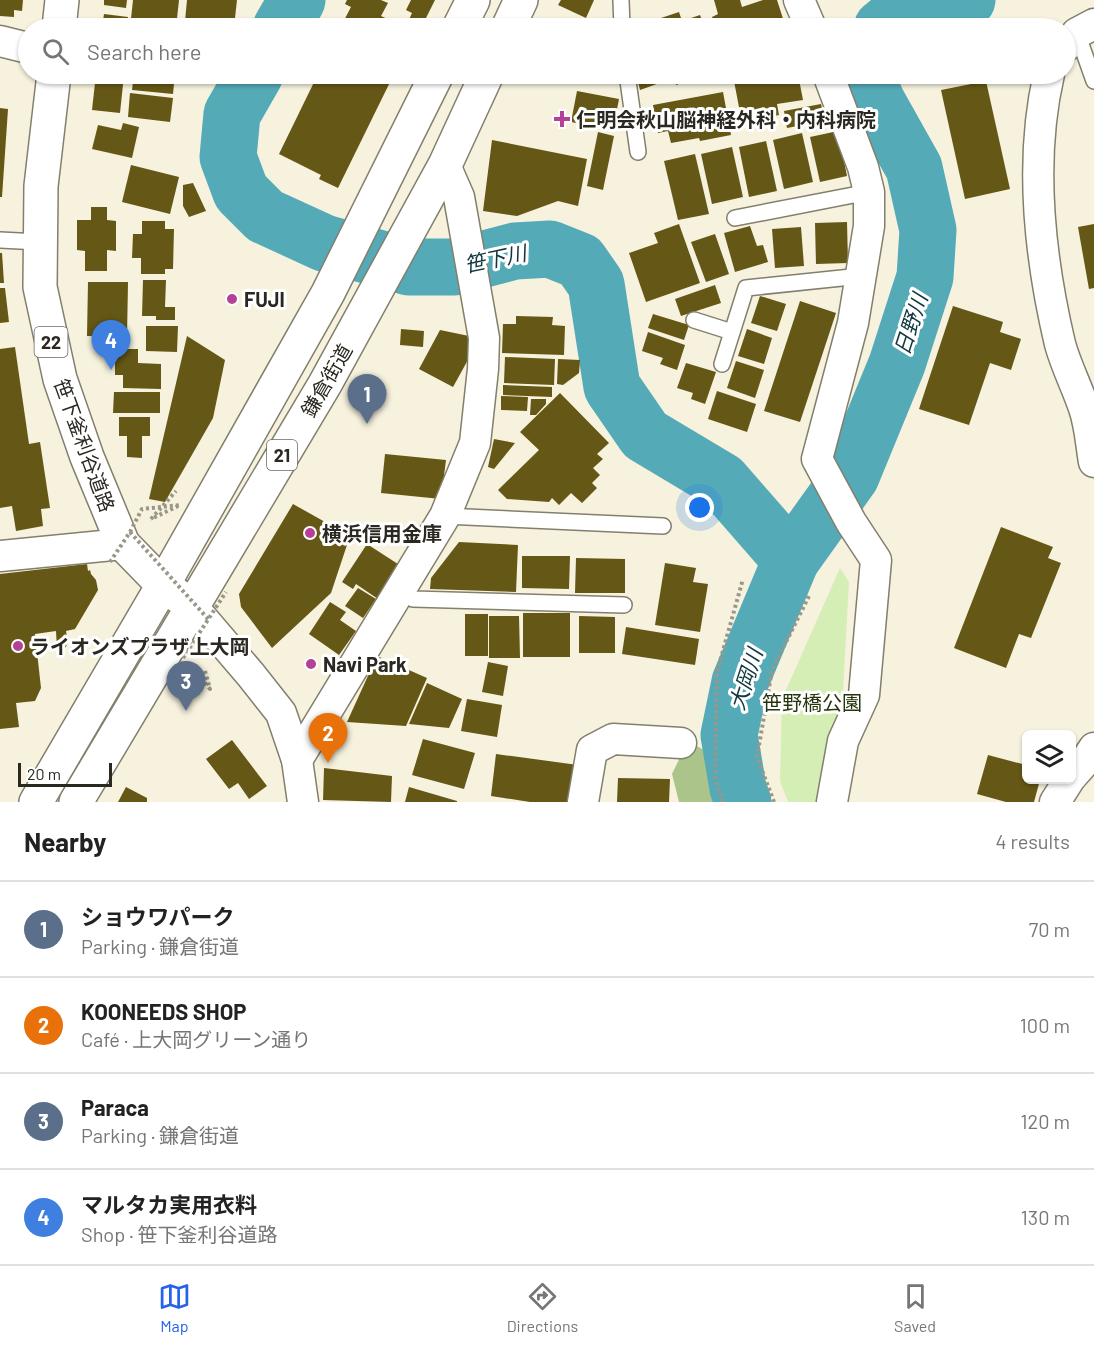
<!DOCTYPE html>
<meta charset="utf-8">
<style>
:root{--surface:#fff;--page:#f6f6f6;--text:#222;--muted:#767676;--line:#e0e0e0;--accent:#2563eb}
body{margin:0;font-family:Barlow,"Noto Sans JP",sans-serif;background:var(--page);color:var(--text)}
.controls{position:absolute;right:18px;bottom:18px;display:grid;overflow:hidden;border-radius:9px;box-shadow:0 2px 4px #0004}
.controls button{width:54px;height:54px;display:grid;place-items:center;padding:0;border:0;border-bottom:2px solid var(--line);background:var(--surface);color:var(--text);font:30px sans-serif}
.scale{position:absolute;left:18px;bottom:15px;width:94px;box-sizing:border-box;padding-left:6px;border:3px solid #2a2821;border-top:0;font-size:16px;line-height:21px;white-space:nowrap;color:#2a2821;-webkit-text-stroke:4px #fff;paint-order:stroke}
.you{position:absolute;left:700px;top:508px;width:21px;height:21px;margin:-15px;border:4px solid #fff;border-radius:50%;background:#1a73e8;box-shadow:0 0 0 9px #1a73e833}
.badge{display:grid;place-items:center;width:39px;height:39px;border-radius:50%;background:var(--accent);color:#fff;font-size:20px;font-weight:700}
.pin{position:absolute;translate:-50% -50px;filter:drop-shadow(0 2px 3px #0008)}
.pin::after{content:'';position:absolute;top:32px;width:21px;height:18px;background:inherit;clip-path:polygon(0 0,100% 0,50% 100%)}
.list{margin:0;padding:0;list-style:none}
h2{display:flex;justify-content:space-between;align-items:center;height:78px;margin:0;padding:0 24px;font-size:26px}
h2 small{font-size:20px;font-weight:400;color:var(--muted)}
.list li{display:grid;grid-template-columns:39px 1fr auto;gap:18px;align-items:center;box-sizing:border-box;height:96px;padding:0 24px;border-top:2px solid var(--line)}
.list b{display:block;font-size:22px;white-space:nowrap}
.list p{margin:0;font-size:20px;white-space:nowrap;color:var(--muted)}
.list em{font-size:20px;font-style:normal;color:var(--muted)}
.icon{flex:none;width:33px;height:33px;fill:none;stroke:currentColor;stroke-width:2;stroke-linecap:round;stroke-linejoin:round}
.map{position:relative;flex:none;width:1094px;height:802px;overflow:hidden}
.search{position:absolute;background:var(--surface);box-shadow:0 2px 4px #0004;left:18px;right:18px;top:18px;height:66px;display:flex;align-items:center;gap:15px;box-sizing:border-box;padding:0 21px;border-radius:33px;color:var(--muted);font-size:22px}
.sheet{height:462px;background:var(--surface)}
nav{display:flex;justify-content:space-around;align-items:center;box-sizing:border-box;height:84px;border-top:2px solid var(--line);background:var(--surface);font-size:16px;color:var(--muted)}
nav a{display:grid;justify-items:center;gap:3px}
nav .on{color:var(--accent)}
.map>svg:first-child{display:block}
.green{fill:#d5eeb6}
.forest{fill:#abc48a}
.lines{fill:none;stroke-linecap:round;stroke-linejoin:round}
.river{stroke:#55aab8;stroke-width:57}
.building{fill:#655715}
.lane-casing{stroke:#837f6d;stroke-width:18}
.street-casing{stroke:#837f6d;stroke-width:33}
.primary-casing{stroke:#837f6d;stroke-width:36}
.path{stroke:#9a9789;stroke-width:4;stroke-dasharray:3 3;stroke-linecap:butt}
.lane{stroke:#fff;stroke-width:15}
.street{stroke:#fff;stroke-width:30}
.primary{stroke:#fff;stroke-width:33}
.path-bridge{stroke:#9a9789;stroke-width:4;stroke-dasharray:3 3;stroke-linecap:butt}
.poi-dot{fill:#b54098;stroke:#fff;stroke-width:2}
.labels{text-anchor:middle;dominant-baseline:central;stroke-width:6;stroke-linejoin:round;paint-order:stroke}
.shield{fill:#fff;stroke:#6a6864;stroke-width:1.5}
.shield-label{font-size:18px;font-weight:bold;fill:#2a2821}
.poi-label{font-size:20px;font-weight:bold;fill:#2a2821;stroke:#fff;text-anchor:start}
.street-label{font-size:20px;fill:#2a2821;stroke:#fff}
.park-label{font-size:20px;fill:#26360b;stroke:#fff}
.water-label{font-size:21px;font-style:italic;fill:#10383f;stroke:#fff}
</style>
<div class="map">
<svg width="1094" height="802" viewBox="0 0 1094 802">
<rect width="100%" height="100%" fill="#f6f2de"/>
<path class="green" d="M840 568 849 582 843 690 822 802H788L780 781 782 699Z"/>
<path class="forest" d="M688 741 718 758 726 802H679L672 774Z"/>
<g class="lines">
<g class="river">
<path d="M281 28 297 0"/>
<path d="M882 28 894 18 967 0"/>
<path d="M255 74 232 114 228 157 241 192 265 216 324 243 409 267H454L515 251 550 249 580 261 596 284 612 387 645 435 722 481 791 560"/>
<path d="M743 802 738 788 729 735 740 682 791 560 851 476 897 364 925 277 928 230 914 168 877 102 865 74"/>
</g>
</g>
<g class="building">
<path d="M0 0H23L22 11 14 10V17L0 16Z"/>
<path d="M104 0H127L126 8 104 5Z"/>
<path d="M133 0H179L176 28H130Z"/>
<path d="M187 0H237L234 27 185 21Z"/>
<path d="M347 0H381L388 3 381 16 407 28H340L351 7 345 4Z"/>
<path d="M411 0H435L421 28 408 22 412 13 406 10Z"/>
<path d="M561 0H594L586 18 558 5Z"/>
<path d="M714 0H740L742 7 763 0H777L786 28H715L712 17 718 14Z"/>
<path d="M679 12 682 21 700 15 705 28H658L655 20Z"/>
<path d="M104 14 128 17 127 28H102Z"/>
<path d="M96 74 124 75 120 113 92 110Z"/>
<path d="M134 74H175L173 94 132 90Z"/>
<path d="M318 74H394L338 188 319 179 321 175 279 154Z"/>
<path d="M565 74H584L581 80Z"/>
<path d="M636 74H666L668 80 640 90Z"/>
<path d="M673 74H710L676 85Z"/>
<path d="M757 74H798L803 100 777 104 779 115 742 123 734 81 758 77Z"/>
<path d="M986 81 1010 189 965 199 941 90Z"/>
<path d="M577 91 619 99 613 130 571 122Z"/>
<path d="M723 92 731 135 700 141 699 138 671 143 668 131 658 133 653 105Z"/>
<path d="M130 93 173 98 170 122 128 117Z"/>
<path d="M821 104 825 121 787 128 784 111Z"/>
<path d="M0 108 8 109 2 197H0Z"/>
<path d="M123 123 139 127 132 158 92 149 98 125 121 130Z"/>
<path d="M838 131 847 176 820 182 810 137Z"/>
<path d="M598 132 614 136 603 190 587 186Z"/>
<path d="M802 133 813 182 784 189 773 140Z"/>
<path d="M492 140 587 159 578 206 558 201 517 216 483 211Z"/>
<path d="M766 141 777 191 749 197 739 147Z"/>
<path d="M732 147 743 197 712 204 701 154Z"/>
<path d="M695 154 709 214 678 220 664 161Z"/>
<path d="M131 165 179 177 170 214 122 202Z"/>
<path d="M193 183 206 211 189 217 183 206V185Z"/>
<path d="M91 207H107V220L116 221V251L107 250V271H85V251L77 250V220H91Z"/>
<path d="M142 221H165V229H174L173 269H165V274H141V258H132L133 234H142Z"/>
<path d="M847 222 848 263 816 264 815 223Z"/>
<path d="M679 224 700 283 646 302 629 253 658 243 654 233Z"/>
<path d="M1094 224V288L1089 289 1078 227Z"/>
<path d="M750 226 757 246 763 245 768 262 735 272 724 233Z"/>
<path d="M801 227 804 266 775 268 772 229Z"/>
<path d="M715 234 729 274 706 282 691 242Z"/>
<path d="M0 253H2L4 283H0Z"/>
<path d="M143 280H166L165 307H175V320H156V316H142Z"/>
<path d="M88 282H128L127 337 87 336Z"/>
<path d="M715 285 721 303 681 316 675 299Z"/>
<path d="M0 288H5L9 322 0 323Z"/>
<path d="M760 296 786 304 777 331 751 323Z"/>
<path d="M800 301 836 313 800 422 764 411Z"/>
<path d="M953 306 1003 322 1000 332 1021 339 1011 370 990 363 969 425 919 409Z"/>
<path d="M653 314 689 325 684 340 648 328Z"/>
<path d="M516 316 553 317 552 325 565 326 564 355 502 353 503 324H516Z"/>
<path d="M146 326H178L177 352 146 351Z"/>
<path d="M401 329 424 331 423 347 400 345Z"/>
<path d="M747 329 772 338 764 364 738 356Z"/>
<path d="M440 330 469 336V358L453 387 419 369Z"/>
<path d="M648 332 685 345 677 370 660 364 663 358 642 351Z"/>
<path d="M187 336 225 360 213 418 165 502 149 499Z"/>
<path d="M15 347 29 444 40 442 50 508 41 509 43 526 16 531 12 506 0 508V349Z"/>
<path d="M115 349H138V363L161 364V389L123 388V375H115Z"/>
<path d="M505 357 555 359 554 385 504 383Z"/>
<path d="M558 359 580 360 579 373 563 385 557 384Z"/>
<path d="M736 361 764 370 755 398 727 388Z"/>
<path d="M686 363 716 372 705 404 691 399 693 393 677 388Z"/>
<path d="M503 385 552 387V397L503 395Z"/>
<path d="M717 391 756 404 747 432 708 419Z"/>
<path d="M114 392H160V413H113Z"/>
<path d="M560 393 609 443 597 454 603 459 593 468 600 475 592 483 597 488 582 503 571 493 559 505 552 498 549 502 507 499 498 490 539 450 520 432Z"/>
<path d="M501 396 528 397 527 411 501 410Z"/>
<path d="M531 399H546V404L536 415H530Z"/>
<path d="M119 417H150V436H142V458L127 457V436H119Z"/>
<path d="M494 439 515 443 494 469 488 467Z"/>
<path d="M385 454 446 460 441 499 381 493Z"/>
<path d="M293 504 350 536 331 593 272 648 241 607 239 594Z"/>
<path d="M1001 527 1053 547 1048 558 1061 563 1031 638 1019 634 1006 668 954 648Z"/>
<path d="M459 542 518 545 516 592 430 589 431 578Z"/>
<path d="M367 544 401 566 378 599 356 584 353 589 342 582Z"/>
<path d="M522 556H570L569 589 522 588Z"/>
<path d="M576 558 625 559V593H575Z"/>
<path d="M665 563 696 568 693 582 708 584 700 632 655 625Z"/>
<path d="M87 564 88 571 90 570 91 574 96 580 98 590 75 629 66 631 68 643 65 648 57 649 56 631 35 634 41 688 35 701 16 703 19 727 0 729V574Z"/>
<path d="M358 588 376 599 363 618 345 606Z"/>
<path d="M330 602 346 612 340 620 356 631 339 655 309 634Z"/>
<rect x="523" y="613" width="47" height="44"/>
<rect x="465" y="614" width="23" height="42"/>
<path d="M489 616H519L520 658H489Z"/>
<path d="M579 616 615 617V653H579Z"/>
<path d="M626 627 699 639 695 665 622 654Z"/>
<path d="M377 656 427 678 406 726 347 722Z"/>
<path d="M488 662 508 666 503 696 482 692Z"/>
<path d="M427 683 462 699 449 728 409 724Z"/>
<path d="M467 699 502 705 497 737 461 731Z"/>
<path d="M423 739 475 753 464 789 412 775Z"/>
<path d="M232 740 267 786 249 799 238 783 229 789 206 759Z"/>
<path d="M496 754 578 765 572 802H530L491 796Z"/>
<path d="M988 755 1026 765V780H1040L1034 802H1006L977 794Z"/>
<path d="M324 768 392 776 391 802 323 800Z"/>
<path d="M618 778 670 779 669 802H617Z"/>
<path d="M126 787 147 798V802H118Z"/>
<path d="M409 787 457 801V802H405Z"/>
</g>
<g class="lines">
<g class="lane-casing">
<g id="lane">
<path d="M621 0 622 28"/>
<path d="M1077 33 1094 81"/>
<path d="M627 74 638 152"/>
<path d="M735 218 869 192"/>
<path d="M0 240 39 242"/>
<path d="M694 320 732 332"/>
<path d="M722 364 746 288 861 276"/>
<path d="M445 516 663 526"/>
<path d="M398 592 413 599 624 605"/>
</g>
</g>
<g class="street-casing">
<g id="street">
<path d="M799 0 811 28"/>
<path d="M0 41 28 48"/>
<path d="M1066 46 1077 33 1094 24"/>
<path d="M828 74 863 167 869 192V226L853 323 817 459 851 522 876 560 864 695 843 741 832 802"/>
<path d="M1049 74C1029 160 1040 259 1060 344 1066 366 1077 387 1084 408 1090 425 1091 445 1094 462"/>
<path d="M0 556 123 544"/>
<path d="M192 606 251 675 281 713 297 760 303 802"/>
<path d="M297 760 445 516 475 443 483 369 484 338 459 197 445 165"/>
<path d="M1072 776 1086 760 1094 748"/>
<path d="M583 802 592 750 613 739 681 743"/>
<path d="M1055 802 1069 780"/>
</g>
</g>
<g class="primary-casing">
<g id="primary">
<path d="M59 28 62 0"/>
<path d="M459 28 473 0"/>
<path d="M508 28 521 0"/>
<path d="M54 74 41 186 40 287 60 379 87 457 123 544 163 585 178 596"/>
<path d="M36 802 163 585 328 293 437 74"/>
<path d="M76 802 325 384 445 165 487 74"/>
</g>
</g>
<g class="path">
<path d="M151 519 176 491"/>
<path d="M193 669 210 689 205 671"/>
<path d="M723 802 715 778 717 672 743 579"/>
<path d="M774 802 757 757 772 670 809 596"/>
</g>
<use href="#lane" class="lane"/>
<use href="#street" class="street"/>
<use href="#primary" class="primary"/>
<g class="path-bridge">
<path d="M130 532 209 620"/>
<path d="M110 562 130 532 142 509 180 505 151 519"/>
<path d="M183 658 226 592"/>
</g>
</g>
<g class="poi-dot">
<path d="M559 110h6v6h6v6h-6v6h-6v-6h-6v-6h6z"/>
<circle cx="232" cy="299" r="6"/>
<circle cx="310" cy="533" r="6"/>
<circle cx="18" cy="646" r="6"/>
<circle cx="311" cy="664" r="6"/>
</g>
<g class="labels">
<g class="shield">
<rect x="34.5" y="327" width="33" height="30" rx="4.5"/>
<rect x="267" y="440" width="30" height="30" rx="4.5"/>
</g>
<g class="shield-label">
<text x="51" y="342">22</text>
<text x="282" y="455">21</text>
</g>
<g class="poi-label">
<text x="576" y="119">仁明会秋山脳神経外科・内科病院</text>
<text x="244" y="299">FUJI</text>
<text x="322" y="533">横浜信用金庫</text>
<text x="30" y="646">ライオンズプラザ上大岡</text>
<text x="323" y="664">Navi Park</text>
</g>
<g class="street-label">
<text transform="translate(326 380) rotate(-60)">鎌倉街道</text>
<text transform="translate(85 445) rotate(70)">笹下釜利谷道路</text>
</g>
<g class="park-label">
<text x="812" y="702">笹野橋公園</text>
</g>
<g class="water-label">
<text transform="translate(495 258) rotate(-12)">笹下川</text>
<text transform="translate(910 324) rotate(-72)">日野川</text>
<text transform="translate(745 679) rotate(-72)">大岡川</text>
</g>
</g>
</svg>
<div class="controls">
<button><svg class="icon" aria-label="layers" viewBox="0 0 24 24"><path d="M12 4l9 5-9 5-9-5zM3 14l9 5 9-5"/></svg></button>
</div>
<div class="scale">20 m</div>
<div class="you"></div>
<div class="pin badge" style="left:367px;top:424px;background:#5c6f8a">1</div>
<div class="pin badge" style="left:328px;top:763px;background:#e8710a">2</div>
<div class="pin badge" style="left:186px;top:711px;background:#5c6f8a">3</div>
<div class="pin badge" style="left:111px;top:370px;background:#3f7fe0">4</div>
<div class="search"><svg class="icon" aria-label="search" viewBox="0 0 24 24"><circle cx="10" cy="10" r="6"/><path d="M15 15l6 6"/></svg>Search here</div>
</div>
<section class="sheet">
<h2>Nearby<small>4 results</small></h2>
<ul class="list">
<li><span class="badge" style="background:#5c6f8a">1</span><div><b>ショウワパーク</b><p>Parking · 鎌倉街道</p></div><em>70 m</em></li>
<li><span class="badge" style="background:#e8710a">2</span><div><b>KOONEEDS SHOP</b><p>Café · 上大岡グリーン通り</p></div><em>100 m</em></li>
<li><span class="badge" style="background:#5c6f8a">3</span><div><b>Paraca</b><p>Parking · 鎌倉街道</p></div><em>120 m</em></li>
<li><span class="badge" style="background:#3f7fe0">4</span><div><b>マルタカ実用衣料</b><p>Shop · 笹下釜利谷道路</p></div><em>130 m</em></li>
</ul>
</section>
<nav>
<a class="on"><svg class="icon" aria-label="map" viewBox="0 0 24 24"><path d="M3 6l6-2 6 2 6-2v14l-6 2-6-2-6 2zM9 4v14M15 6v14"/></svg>Map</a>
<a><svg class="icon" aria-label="directions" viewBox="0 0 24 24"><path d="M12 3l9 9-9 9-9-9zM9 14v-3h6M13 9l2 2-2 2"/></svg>Directions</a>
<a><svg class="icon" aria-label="saved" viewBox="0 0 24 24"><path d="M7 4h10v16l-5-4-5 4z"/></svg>Saved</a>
</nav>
